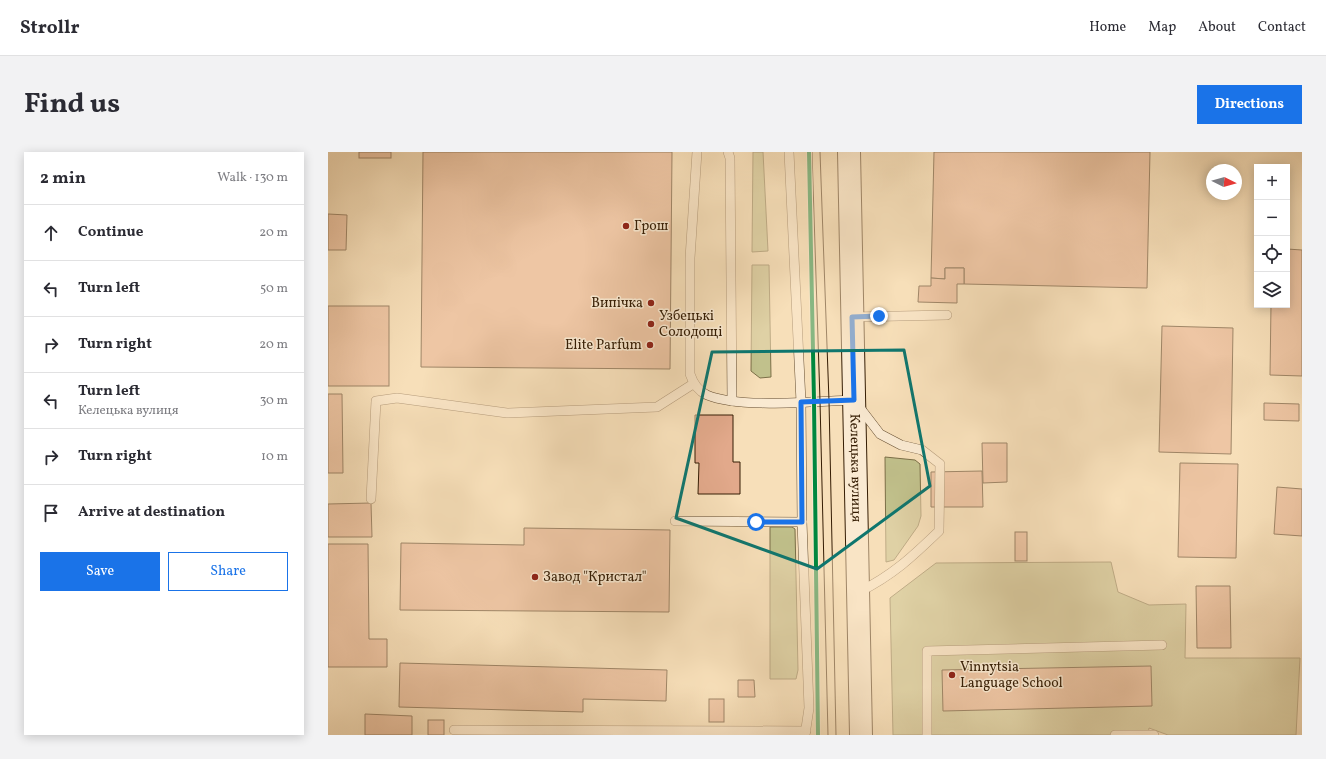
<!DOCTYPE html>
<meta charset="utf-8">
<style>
:root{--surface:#fff;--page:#f2f2f3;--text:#2b2b33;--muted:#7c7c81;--line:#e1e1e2;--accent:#1a73e8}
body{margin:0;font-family:Vollkorn,serif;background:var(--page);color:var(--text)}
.controls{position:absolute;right:12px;top:12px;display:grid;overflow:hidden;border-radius:0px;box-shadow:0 2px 10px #0003}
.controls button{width:36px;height:36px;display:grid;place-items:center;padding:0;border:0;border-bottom:1px solid var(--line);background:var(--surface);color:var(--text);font:20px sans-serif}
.compass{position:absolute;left:878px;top:12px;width:36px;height:36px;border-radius:50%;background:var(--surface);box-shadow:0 2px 10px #0003;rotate:95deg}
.stop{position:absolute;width:12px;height:12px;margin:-9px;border:3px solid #1a73e8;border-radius:50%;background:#fff}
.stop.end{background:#1a73e8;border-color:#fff;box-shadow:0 1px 4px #0008}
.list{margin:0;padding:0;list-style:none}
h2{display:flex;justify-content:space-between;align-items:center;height:52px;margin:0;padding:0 16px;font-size:17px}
h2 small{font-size:13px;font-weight:400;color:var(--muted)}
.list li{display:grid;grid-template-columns:26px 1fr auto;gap:12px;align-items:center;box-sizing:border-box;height:56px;padding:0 16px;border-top:1px solid var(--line)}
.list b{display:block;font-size:15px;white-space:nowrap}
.list p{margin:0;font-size:13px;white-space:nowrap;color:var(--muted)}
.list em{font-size:13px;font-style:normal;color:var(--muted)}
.actions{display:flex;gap:8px;padding:12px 16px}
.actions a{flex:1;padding:9px 0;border:1px solid var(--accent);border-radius:0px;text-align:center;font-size:14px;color:var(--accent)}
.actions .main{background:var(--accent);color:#fff}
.icon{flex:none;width:22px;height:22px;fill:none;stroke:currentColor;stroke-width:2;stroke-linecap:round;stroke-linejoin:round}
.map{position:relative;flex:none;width:974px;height:583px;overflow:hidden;border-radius:0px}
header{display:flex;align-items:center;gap:24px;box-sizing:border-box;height:56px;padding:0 20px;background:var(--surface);border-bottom:1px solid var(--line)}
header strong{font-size:19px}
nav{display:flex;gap:22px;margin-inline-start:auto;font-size:14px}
.intro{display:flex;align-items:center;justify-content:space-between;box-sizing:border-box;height:96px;padding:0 24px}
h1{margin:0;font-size:28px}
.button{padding:10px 18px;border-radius:0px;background:var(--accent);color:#fff;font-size:14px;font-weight:700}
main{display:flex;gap:24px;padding:0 24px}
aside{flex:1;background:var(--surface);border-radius:0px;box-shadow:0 2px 10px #0003}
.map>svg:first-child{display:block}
.green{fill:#c1c18c;stroke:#7b6f48}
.building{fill:#e2a98b;stroke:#351d04}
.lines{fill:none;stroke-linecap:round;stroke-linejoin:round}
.service-casing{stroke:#664e31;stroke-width:10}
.secondary-casing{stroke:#351d04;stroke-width:24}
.service{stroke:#faead2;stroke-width:9}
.secondary{stroke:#faead2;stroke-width:22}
.tram{stroke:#351d04;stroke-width:1}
.cycleway-casing{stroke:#faead2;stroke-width:6}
.cycleway{stroke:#00873e;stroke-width:4}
.route{stroke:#1a73e8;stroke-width:5}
.marked{fill:none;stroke:#0f766e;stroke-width:3;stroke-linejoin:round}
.poi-dot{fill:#8f2418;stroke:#faead2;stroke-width:1.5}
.labels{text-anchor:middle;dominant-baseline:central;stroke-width:3;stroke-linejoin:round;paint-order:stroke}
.poi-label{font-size:14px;fill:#351d04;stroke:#faead2;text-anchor:start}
.street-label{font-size:14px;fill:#351d04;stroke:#faead2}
</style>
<header>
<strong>Strollr</strong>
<nav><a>Home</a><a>Map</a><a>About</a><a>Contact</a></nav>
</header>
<div class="intro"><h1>Find us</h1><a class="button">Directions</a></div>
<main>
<aside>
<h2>2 min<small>Walk · 130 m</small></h2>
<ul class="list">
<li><svg class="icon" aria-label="ahead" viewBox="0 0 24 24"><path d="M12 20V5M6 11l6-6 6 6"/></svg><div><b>Continue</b></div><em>20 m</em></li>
<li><svg class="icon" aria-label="left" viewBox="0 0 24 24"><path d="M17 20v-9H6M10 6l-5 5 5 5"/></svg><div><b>Turn left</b></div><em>50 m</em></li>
<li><svg class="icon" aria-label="right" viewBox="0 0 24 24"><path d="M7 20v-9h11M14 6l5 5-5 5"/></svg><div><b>Turn right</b></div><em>20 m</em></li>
<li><svg class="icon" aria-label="left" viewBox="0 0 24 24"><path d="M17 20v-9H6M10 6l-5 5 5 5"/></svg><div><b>Turn left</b><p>Келецька вулиця</p></div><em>30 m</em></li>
<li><svg class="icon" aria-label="right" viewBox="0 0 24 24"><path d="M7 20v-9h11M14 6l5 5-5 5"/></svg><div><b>Turn right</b></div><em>10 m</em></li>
<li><svg class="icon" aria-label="arrive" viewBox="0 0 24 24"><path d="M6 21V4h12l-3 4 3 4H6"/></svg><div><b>Arrive at destination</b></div></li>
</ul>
<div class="actions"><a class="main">Save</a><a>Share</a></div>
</aside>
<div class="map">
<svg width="974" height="583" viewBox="0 0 974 583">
<rect width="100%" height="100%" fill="#f7dfb9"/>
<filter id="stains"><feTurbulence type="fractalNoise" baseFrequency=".005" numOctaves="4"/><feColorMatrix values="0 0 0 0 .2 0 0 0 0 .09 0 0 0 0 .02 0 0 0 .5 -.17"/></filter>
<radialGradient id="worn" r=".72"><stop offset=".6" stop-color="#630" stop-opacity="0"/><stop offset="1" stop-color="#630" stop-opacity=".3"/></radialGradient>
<g class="green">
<path d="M425 0H435L440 99 424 100Z"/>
<path d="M424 113H441L443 225 432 226 423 219Z"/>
<path d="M557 305 587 308 592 312 593 364 590 374 566 408 558 410Z"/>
<path d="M442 375H464L467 377 470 518 468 527H442Z"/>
<path d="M783 410 790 440 821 453 858 452 857 506H972L968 583H840L821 576 820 583H565L562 446 608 411Z"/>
</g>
<g class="building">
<rect x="31" y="0" width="32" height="6"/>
<path d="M95 0H344L342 217 93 215Z"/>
<path d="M606 0H822L819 136 636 132V116H617V127L603 126Z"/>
<path d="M0 62 19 63 18 98H0Z"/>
<path d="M959 97 974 98V224L942 223 943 153H959Z"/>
<path d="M617 116H636V132H629V151L590 150 591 134H603V126L617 127Z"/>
<rect x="0" y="154" width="61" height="80"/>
<path d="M834 174 905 176 903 302 831 300Z"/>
<path d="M0 242H14L15 321H0Z"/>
<path d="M936 251 971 252V269L936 268Z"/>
<path d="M367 263H405V310H412V342H370L371 311H367Z"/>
<path d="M654 291H679V330L655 331Z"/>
<path d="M852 311 910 312 908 406 850 405Z"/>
<path d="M654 319 655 355H603V320Z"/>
<path d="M949 335 974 337V384L946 382Z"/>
<path d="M43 351 44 385H0V352Z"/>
<path d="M196 376 342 378 341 460 72 458 73 391 196 393Z"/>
<rect x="687" y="380" width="12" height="29"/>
<path d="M0 392H40L41 487H59V515H0Z"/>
<path d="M868 434H902L903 496H869Z"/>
<path d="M72 511 339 518 338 549 255 547V560L71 555Z"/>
<path d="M823 514 824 554 615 559 614 518Z"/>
<path d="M410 528H426L427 545H410Z"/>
<rect x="381" y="547" width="15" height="23"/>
<path d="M37 562 84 564V583H37Z"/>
<rect x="100" y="568" width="16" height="15"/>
</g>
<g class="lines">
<g class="service-casing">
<g id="service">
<path d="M369 0 362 106V222C365 231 370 239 379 243 412 257 488 249 526 248L552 282 573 293 594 298 612 312 611 379C584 405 565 423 531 440"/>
<path d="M400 0 402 6 404 249"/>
<path d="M461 0 473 250 474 370 481 556 477 583"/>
<path d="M524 165 619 163"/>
<path d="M43 347 48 249 69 246 179 261 329 255 365 232"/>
<path d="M347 369 474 370"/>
<path d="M126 578 478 579"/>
<path d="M599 583V499L834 493"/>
<path d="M787 583H826"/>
</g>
</g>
<g class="secondary-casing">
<g id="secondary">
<path id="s1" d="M521 0 533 583"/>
</g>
</g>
<use href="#service" class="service"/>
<use href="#secondary" class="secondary"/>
<g class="tram">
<path d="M484 0 492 249 500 583"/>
<path d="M492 0 501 249 508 583"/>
</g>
<g class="cycleway-casing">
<path id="cycleway" d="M481 0 486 249 490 583"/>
</g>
<use href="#cycleway" class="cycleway"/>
</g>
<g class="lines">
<path class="route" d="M428 370H474L473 250 526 248 524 165 551 164"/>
</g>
<path d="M0 0H974V583H0ZM576 198 602 334 489 417 348 366 384 200Z" fill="#f7dfb9" fill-opacity=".55" fill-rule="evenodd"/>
<path class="marked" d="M576 198 602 334 489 417 348 366 384 200Z"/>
<g class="poi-dot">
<circle cx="298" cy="74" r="4"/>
<circle cx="323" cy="151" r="4"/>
<circle cx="323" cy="172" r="4"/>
<circle cx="322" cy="193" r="4"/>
<circle cx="207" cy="425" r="4"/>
<circle cx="624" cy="523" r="4"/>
</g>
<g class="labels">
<g class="poi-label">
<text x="306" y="74">Грош</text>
<text x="315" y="151" text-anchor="end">Випічка</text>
<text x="331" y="164">Узбецькі<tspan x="331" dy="16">Солодощі</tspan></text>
<text x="314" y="193" text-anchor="end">Elite Parfum</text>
<text x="215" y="425">Завод "Кристал"</text>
<text x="632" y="515">Vinnytsia<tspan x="632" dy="16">Language School</tspan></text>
</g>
<g class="street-label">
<text stroke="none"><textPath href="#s1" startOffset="316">Келецька вулиця</textPath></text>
</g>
</g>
<rect width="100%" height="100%" filter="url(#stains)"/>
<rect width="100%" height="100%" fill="url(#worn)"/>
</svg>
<div class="controls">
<button>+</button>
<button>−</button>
<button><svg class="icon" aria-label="locate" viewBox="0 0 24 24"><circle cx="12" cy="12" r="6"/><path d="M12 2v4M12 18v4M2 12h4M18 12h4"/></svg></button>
<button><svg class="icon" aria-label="layers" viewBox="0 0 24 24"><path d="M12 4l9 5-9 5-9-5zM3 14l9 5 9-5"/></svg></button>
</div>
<svg class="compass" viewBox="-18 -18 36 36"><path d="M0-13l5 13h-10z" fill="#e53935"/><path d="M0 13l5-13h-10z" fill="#7c7c81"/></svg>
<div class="stop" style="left:428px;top:370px"></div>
<div class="stop end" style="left:551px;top:164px"></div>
</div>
</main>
